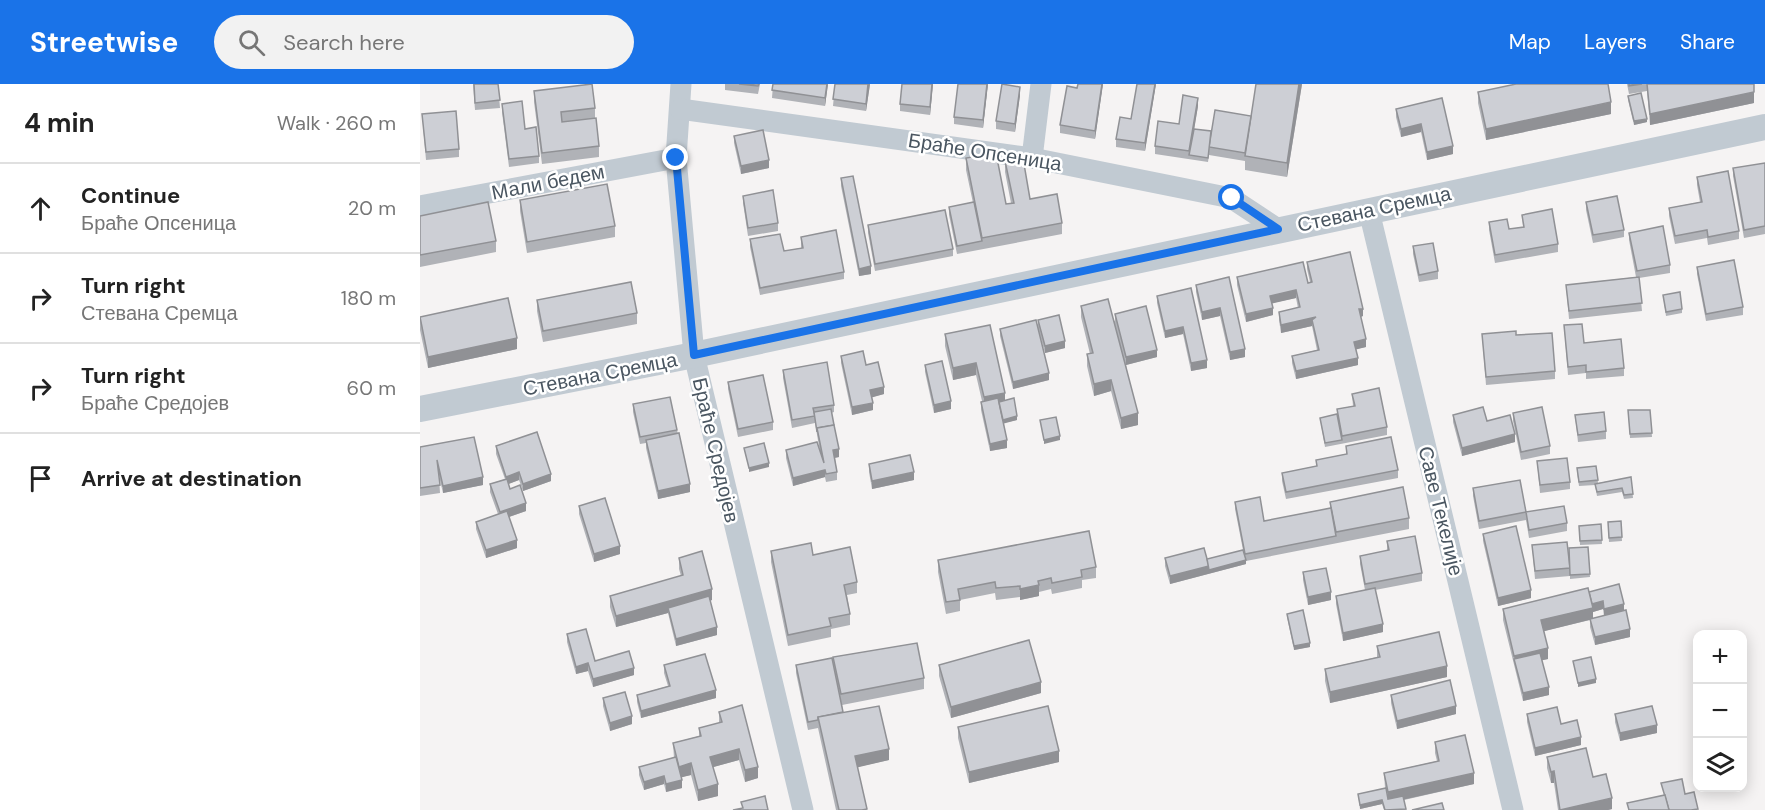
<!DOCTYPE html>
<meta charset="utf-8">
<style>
:root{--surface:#fff;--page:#f2f2f2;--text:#222;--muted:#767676;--line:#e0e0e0;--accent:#1a73e8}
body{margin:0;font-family:"DM Sans",sans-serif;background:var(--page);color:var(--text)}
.controls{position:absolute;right:18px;bottom:18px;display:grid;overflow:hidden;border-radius:12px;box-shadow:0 3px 15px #0003}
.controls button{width:54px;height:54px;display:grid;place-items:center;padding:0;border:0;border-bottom:2px solid var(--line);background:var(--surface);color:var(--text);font:30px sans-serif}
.stop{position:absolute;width:18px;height:18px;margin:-14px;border:4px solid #1a73e8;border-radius:50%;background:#fff}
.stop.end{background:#1a73e8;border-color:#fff;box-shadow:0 2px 6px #0008}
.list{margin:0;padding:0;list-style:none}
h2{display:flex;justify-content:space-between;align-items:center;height:78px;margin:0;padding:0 24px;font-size:26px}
h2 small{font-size:20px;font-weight:400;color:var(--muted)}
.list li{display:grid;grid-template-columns:39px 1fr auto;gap:18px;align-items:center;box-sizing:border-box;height:90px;padding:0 24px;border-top:2px solid var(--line)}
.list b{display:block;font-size:22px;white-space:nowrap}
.list p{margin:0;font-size:20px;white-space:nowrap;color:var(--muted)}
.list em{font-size:20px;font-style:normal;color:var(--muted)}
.icon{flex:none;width:33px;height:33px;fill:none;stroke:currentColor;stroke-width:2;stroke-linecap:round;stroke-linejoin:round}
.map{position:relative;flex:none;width:1345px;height:726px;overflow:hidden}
header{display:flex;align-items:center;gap:36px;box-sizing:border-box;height:84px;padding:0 30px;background:var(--accent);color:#fff}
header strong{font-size:28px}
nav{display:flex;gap:33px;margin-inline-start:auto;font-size:21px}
.search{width:420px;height:54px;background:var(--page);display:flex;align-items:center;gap:15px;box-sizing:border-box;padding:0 21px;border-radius:33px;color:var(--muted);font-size:22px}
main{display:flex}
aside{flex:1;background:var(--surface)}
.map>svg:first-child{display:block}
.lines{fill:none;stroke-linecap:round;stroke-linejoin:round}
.minor{stroke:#c1cad2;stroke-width:21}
.tertiary{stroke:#c1cad2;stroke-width:26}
.wall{fill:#b0b2b7;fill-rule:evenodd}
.shaded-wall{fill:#909195}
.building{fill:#cdcfd5;stroke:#909195;stroke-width:1.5}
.route{stroke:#1a73e8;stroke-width:8}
.labels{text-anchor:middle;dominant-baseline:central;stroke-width:5;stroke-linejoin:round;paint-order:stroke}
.street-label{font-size:20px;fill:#4a5661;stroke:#fff}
</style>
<header>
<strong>Streetwise</strong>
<div class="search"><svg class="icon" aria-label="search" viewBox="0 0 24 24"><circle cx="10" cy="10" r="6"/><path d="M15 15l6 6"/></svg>Search here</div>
<nav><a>Map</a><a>Layers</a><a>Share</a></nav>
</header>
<main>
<aside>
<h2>4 min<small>Walk · 260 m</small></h2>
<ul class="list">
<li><svg class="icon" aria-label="ahead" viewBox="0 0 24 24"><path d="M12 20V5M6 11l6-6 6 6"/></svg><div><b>Continue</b><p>Браће Опсеница</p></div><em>20 m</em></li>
<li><svg class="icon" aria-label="right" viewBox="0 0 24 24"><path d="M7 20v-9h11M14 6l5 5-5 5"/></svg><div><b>Turn right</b><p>Стевана Сремца</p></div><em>180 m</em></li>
<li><svg class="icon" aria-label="right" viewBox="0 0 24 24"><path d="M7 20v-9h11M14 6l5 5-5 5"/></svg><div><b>Turn right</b><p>Браће Средојев</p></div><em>60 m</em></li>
<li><svg class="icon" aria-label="arrive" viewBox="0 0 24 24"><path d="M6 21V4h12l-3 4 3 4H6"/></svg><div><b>Arrive at destination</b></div></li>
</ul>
</aside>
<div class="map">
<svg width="1345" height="726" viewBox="0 0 1345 726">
<rect width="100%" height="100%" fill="#f5f3f3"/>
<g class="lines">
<g class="minor">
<path d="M261 0 256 74 274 271 383 726"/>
<path d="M260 25 612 74 811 114 858 145"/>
<path d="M612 74 621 0"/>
<path d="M0 122 256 74"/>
<path d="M949 127 1093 726"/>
</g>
<path class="tertiary" d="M0 325 274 271 1345 43"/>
</g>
<g class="wall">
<path d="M53 0H78L80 24 55 26Z"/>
<path d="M305 0H340L338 10 305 6Z"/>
<path d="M353 0H408L405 22 352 14Z"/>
<path d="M415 0H450L446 27 413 22Z"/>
<path d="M513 0 510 31 480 27V20Z"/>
<path d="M568 0 563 44 534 40V33Z"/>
<path d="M658 0H683L675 55 640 49V41L657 4Z"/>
<path d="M717 0H736L725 67 696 63V55L711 35Z"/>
<path d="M882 0 867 93 825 86V77L789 71 788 78 735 70V62L778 22 774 45 791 47 831 32Z"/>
<path d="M1207 0H1334V19L1230 41 1227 7 1209 10Z"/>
<path d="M114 7 175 24V34L179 62V73L122 80 114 18Z"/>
<path d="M1058 8 1191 30 1066 56 1058 19Z"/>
<path d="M600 11 595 48 576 45V37Z"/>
<path d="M1208 12 1227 38 1214 41 1208 16Z"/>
<path d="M1022 14 1033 70 1007 76 1001 48 981 53 976 33V25Z"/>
<path d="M82 20 105 45 119 72V79L89 83 82 28Z"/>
<path d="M2 30 39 65V73L6 76Z"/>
<path d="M314 52 349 84 321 90 314 59Z"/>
<path d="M546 74 586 120 591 119 585 88V77L610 115 642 139V150L537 170 529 131V123L553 119 546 86Z"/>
<path d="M1345 82V150L1324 154 1313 92V84Z"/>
<path d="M1277 93 1319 147V155L1288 161 1287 154 1255 160 1249 132V124L1280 118 1277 101Z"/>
<path d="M421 94 451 190 439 192 421 102Z"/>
<path d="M323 112 358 139V147L328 152 323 119Z"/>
<path d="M100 116 195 142V153L107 169 100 127Z"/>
<path d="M1166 118 1204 146V153L1173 159 1166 126Z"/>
<path d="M1102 131 1138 160V168L1075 179 1069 146V138L1089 145 1103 143Z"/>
<path d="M0 132 76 157V168L0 183Z"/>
<path d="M448 141 533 165V172L455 187 448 149Z"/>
<path d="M1209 149 1250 181V189L1219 194 1222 227 1149 235 1146 201 1216 193 1209 156Z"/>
<path d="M381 153 424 188V195L340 211 330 163V155L364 167 381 164Z"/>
<path d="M993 162 1018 187V195L999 198 993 170Z"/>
<path d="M887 178 943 232 941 233 946 263 936 265 938 281 876 295 872 279V272L897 266 892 242 861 249 859 236V228L878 224 876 214 852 219 853 231 826 238 817 201V193L888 199 890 198 887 185Z"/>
<path d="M1277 183 1323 223V231L1286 237 1277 190Z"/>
<path d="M809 193 825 273 810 276 800 232 782 236 776 208V201Z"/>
<path d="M771 204 787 284 771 287 763 250 745 254 737 219V212Z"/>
<path d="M1243 211 1262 225V229L1246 232Z"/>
<path d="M117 216 217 229V240L123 258 117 227Z"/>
<path d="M661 222 695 237V230L737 273 706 281 718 341 701 345 691 307 674 312 667 282V270H670L661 233Z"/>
<path d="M0 233 97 265 8 284 0 246Z"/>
<path d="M618 236 645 264 625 269 618 244Z"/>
<path d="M570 241 585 316 597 336 583 339 587 364 570 367 561 326V318L562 317 556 291 533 296 525 262V250Z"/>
<path d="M1144 241 1164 259 1204 284V292L1166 295V289L1148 291Z"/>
<path d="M580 245 629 296 593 305 580 252Z"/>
<path d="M1062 250 1096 251 1135 287V295L1066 301Z"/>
<path d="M421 272 446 281 464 310 452 313 453 326 432 331 421 279Z"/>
<path d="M505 281 531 325 514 329 505 288Z"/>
<path d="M363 286 414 321V328L411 329 419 373 415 374 417 388V396L406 398 405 393 373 402 366 374V366L400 368 395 339 372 344 363 294Z"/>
<path d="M308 298 353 338V346L318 353 308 305Z"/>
<path d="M932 310 967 343V351L905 363 900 334 917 330V325L933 322Z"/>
<path d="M213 320 257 346 270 408 238 415 226 364V359L220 360 213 328Z"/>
<path d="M1208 326H1230L1232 353 1210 354Z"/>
<path d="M1093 329 1130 362V370L1101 376 1093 337Z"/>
<path d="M1033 331 1067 337 1095 358 1042 372 1033 338Z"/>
<path d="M1155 331 1186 347V355L1158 358Z"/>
<path d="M76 362 131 397 103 407 99 396 88 400 90 405 106 427 89 433 97 464 66 474 56 445V438L78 430 70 408V400L85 395 76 370Z"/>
<path d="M926 362 978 386V394L866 415 862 397V389L896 382V376L926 370Z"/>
<path d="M0 363 63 401 23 409 19 392 20 409 0 412Z"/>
<path d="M1117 377 1150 398V405L1120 409Z"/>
<path d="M449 380 494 396 452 405 449 388Z"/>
<path d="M1176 382 1178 399 1211 393 1213 414 1204 415 1202 408 1177 412 1175 401 1159 402 1157 388Z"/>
<path d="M1053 404 1106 428 1147 439V447L1109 454 1106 436 1059 445 1053 412Z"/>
<path d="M815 418 844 437 910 424V418L989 434V445L826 477V480L750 500 745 482V474L787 475 823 466 815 425Z"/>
<path d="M159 422 200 470 174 478 159 430Z"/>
<path d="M1201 437 1202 457 1189 458 1188 438Z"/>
<path d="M1181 440 1182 460 1160 461 1159 442Z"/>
<path d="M1063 450 1111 514 1078 522 1063 457Z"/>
<path d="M967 457 1002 489V497L955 506 963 548 923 557 916 520V512L945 506 940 480V472L967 467Z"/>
<path d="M1112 461 1149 483 1168 463 1170 493 1150 495V485V492L1115 495Z"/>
<path d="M351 467 393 471 437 498V509L427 511 430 530V541L411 545V553L368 562 351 478Z"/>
<path d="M259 474 292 516 290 517 297 551 256 562 248 529 196 543 190 523V512L261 492 259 485Z"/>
<path d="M518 476 676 483V494L662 496V504L632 510 631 505 619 508V512L600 516V513L576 516 575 509 540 516V527L526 530 518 488Z"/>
<path d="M883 488 911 516 888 521 883 496Z"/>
<path d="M1169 508 1204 527 1210 553 1175 561 1170 543V536L1124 547 1128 575 1122 576 1129 611 1103 617 1083 536V525ZM1183 525 1184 532 1173 534V528Z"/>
<path d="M867 530 890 563 874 566 867 533Z"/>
<path d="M147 550 175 577 214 591 173 603 168 587 156 590 147 558Z"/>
<path d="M957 562 1027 593 910 619 905 597V585L957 573Z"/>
<path d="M412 574 504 594V605L422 621 423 628 469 676 437 683 447 726H416L398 644 388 646 376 589V581Z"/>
<path d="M244 581 296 614 221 634 217 618V611L248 602 244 589Z"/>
<path d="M519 581 621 609 531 634 519 592Z"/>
<path d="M971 611 1036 630 977 645 971 619Z"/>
<path d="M183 614 212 640 190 647 183 622Z"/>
<path d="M299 628 338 694 325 698 319 676 293 683 298 712 278 717 271 691 261 693 262 704 246 708 244 700 224 706 219 691V683L254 674 253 659 279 652V644L299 639Z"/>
<path d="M1107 630 1141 640 1161 661 1115 672 1107 638Z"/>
<path d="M1195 630 1237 649 1200 657 1195 638Z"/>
<path d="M538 643 639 678 549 699 538 654Z"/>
<path d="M1015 658 1054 700 984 716 986 726H964L962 720 940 725 938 710 965 704 964 689 1017 677 1015 669Z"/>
<path d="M1127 673 1173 693 1192 725 1188 726H1138L1134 699H1131L1127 684Z"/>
</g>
<g class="shaded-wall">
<path d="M407 0H408L405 22V14Z"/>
<path d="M448 0H450L446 27V20Z"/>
<path d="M512 0H513L510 31V23Z"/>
<path d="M567 0H568L563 44V36Z"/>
<path d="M682 0H683L675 55V47Z"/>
<path d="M735 0H736L725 67V59Z"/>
<path d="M879 0H882L867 93V79Z"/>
<path d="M600 3V11L595 48V40Z"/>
<path d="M1334 8V19L1230 41V30Z"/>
<path d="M778 14V22L770 71 769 67Z"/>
<path d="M1191 18V30L1066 56V45Z"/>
<path d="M1227 35V38L1214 41V37Z"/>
<path d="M1001 40V48L981 53V45Z"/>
<path d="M1033 62V70L1007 76V68Z"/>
<path d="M349 76V84L321 90V82Z"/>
<path d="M451 182V190L439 192V185Z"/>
<path d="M876 206V214L850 220V212Z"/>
<path d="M800 224V232L782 236V228Z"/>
<path d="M853 224V231L826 238V230Z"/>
<path d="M939 225H943V232L939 233Z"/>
<path d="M896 233 892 236V242L861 249V241Z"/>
<path d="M763 243V250L745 254V247Z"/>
<path d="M97 254V265L8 284V273Z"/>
<path d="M946 255V263L934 266V258Z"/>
<path d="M645 257V264L625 269V262Z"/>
<path d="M825 265V273L810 276V268Z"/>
<path d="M737 266V273L706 281V273Z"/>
<path d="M938 274V281L876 295V287Z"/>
<path d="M787 276V284L771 287V279Z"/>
<path d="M556 279V291L533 296V284Z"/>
<path d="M629 289V296L593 305V298Z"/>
<path d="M691 296V307L674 312V300Z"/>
<path d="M464 303V310L450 314V306Z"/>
<path d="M585 309V320L564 325V313Z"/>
<path d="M531 317V325L514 329V321Z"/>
<path d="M453 319V326L432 331V323Z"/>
<path d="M718 329V341L701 345V334Z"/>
<path d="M597 332V336L582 340V336Z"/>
<path d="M1095 350V358L1042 372V364Z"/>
<path d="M640 352V356L624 360V356Z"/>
<path d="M587 356V364L570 367V360Z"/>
<path d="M419 365V373L413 374V366Z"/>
<path d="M349 379V383L329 388V384Z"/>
<path d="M405 386V393L373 402V394Z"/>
<path d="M99 388V396L86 401V393Z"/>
<path d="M494 388V396L452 405V397Z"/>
<path d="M131 390V397L103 407V400Z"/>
<path d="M63 393V401L23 409V402Z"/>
<path d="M270 400V408L238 415V407Z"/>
<path d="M106 419V427L80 436V428Z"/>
<path d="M97 456V464L66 474V466Z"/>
<path d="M200 462V470L174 478V470Z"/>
<path d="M826 476V480L750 500V492L789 482Z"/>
<path d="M619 501V512L600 516V505Z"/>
<path d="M292 505V516L249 528 248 524V529L196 543V532Z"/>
<path d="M1111 506V514L1078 522V514Z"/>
<path d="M911 508V516L888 521V513Z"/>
<path d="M1183 517V525L1173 528V535L1121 548V536Z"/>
<path d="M1204 520V528L1184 533V525Z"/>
<path d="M963 540V548L923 557V549Z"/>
<path d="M297 543V551L256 562V555Z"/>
<path d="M1210 545V553L1175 561V553Z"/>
<path d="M890 559V563L874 566V562Z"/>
<path d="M1128 564V575L1096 582 1094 572Z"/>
<path d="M168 579V587L156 590V583Z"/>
<path d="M1027 582V593L910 619V608Z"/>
<path d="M214 584V591L173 603V595Z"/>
<path d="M1176 595V599L1158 603V599Z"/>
<path d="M621 598V609L531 634V623Z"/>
<path d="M1129 603V611L1103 617V609Z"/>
<path d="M296 606V614L221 634V627Z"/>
<path d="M1036 622V630L977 645V637Z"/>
<path d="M212 632V640L190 647V639Z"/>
<path d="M1237 641V649L1200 657V649Z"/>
<path d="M1161 653V661L1115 672V664Z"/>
<path d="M319 665V676L290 684V673Z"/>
<path d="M469 665V676L435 684V672Z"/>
<path d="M639 667V678L549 699V688Z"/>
<path d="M271 679V691L259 694V683Z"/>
<path d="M338 683V694L325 698V686Z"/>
<path d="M1134 687V699H1131V688Z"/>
<path d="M1054 689V700L968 719V708Z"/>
<path d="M244 692V700L224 706V698Z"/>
<path d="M262 696V704L246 708V700Z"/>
<path d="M298 700V712L278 717V706Z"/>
<path d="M1192 714V725L1188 726H1140Z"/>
<path d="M962 716V720L940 725V721Z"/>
</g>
<g class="building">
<path d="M54 0H78L80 16 55 19Z"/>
<path d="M172 0 175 24 141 28 142 38 176 34 179 62 122 69 114 7Z"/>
<path d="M319 0H339L338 2Z"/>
<path d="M353 0H407L405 14 352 6Z"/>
<path d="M415 0H448L446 20 413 15Z"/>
<path d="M482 0H512L510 23 480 20Z"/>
<path d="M538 0H567L563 36 534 33Z"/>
<path d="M582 0 600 3 595 40 576 37Z"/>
<path d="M658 0H682L675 47 640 41 647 2 657 4Z"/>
<path d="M717 0H735L725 59 696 55 700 33 711 35Z"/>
<path d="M836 0H879L867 79 825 72Z"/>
<path d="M1096 0H1188L1191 18 1066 45 1058 8Z"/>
<path d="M1209 0H1222L1209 2Z"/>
<path d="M1227 0H1334V8L1230 30Z"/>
<path d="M1221 9 1227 35 1214 37 1208 12Z"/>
<path d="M763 11 778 14 769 67 735 62 738 37 759 40Z"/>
<path d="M1022 14 1033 62 1007 68 1001 40 981 45 976 25Z"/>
<path d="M102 17 105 45 116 43 119 72 89 75 82 20Z"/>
<path d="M795 26 831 32 825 69 789 63Z"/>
<path d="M36 27 39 65 6 68 2 30Z"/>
<path d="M774 45 791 47 788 74 769 71Z"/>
<path d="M343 46 349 76 321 82 314 52Z"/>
<path d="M576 69 586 120 594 119 585 77 603 74 610 115 637 110 642 139 562 154 546 74Z"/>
<path d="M1345 79V142L1324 146 1313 84Z"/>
<path d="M1308 87 1319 147 1288 153 1287 146 1255 152 1249 124 1282 118 1277 93Z"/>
<path d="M433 92 451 182 439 185 421 94Z"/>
<path d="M187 100 195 142 107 158 100 116Z"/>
<path d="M353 106 358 139 328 144 323 112Z"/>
<path d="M1197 112 1204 146 1173 151 1166 118Z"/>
<path d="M68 118 76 157 0 171V132Z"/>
<path d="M554 118 562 157 537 162 529 123Z"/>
<path d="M1132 125 1138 160 1075 171 1069 138 1087 135 1089 145 1104 143 1102 131Z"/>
<path d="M525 126 533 165 455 180 448 141Z"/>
<path d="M1243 142 1250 181 1217 187 1209 149Z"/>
<path d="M416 146 424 188 340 204 330 155 360 150 364 167 383 164 381 153Z"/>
<path d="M1013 159 1018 187 999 191 993 162Z"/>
<path d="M930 168 943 225H939L946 255 934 258 938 274 876 287 872 272 899 266 892 236 896 233 861 241 859 228 880 223 876 206 850 212 853 224 826 230 817 193 883 178 888 199 892 198 887 178Z"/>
<path d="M1314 176 1323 223 1286 230 1277 183Z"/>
<path d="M809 193 825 265 810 268 800 224 782 228 776 201Z"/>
<path d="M1219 193 1222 219 1149 227 1146 201Z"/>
<path d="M211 198 217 229 123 247 117 216Z"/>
<path d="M771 204 787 276 771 279 763 243 745 247 737 212Z"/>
<path d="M1260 208 1262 225 1246 228 1243 211Z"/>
<path d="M88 214 97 254 8 273 0 233Z"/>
<path d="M688 215 718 329 701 334 691 296 674 300 667 270 673 269 661 222Z"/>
<path d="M726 222 737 266 706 273 695 230Z"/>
<path d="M639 231 645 257 625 262 618 236Z"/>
<path d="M616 236 629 289 593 298 580 245Z"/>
<path d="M1162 240 1164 259 1201 255 1204 284 1166 288V281L1148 283 1144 241Z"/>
<path d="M570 241 585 309 564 313 556 279 533 284 525 250Z"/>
<path d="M1096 247V251L1132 249 1135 287 1066 293 1062 250Z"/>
<path d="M443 267 446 281 458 278 464 303 450 306 453 319 432 323 421 272Z"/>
<path d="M522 277 531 317 514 321 505 281Z"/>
<path d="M407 278 414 321 393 324 395 332 372 336 363 286Z"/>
<path d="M343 291 353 338 318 345 308 298Z"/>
<path d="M959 304 967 343 922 352 917 325 935 322 932 310Z"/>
<path d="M250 313 257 346 220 353 213 320Z"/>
<path d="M578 314 587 356 570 360 561 318Z"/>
<path d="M594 314 597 332 583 336 579 318Z"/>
<path d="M1063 323 1067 337 1090 331 1095 350 1042 364 1033 331Z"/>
<path d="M1122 323 1130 362 1101 368 1093 329Z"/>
<path d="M411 325 414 341 397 344V348L394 328Z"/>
<path d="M1208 326H1230L1232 349 1210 350Z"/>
<path d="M1184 328 1186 347 1158 351 1155 331Z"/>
<path d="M917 330 922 356 905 359 900 334Z"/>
<path d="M636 333 640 352 624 356 620 336Z"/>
<path d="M414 341 419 365 413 366 417 388 406 390 405 386 373 394 366 366 397 358 404 379 397 344Z"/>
<path d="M117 348 131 390 103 400 99 388 86 393 76 362Z"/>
<path d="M259 349 270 400 238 407 226 356Z"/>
<path d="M54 353 63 393 23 402 17 376 20 401 0 404V363Z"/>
<path d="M971 353 978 386 866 408 862 389 897 382 896 376 927 370 926 362Z"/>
<path d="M344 359 349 379 329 384 324 364Z"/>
<path d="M490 371 494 388 452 397 449 380Z"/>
<path d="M1147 374 1150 398 1120 401 1117 377Z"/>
<path d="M1176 382 1178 396 1159 398 1157 384Z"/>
<path d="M1211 393 1213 410 1204 411 1202 404 1177 408 1175 400Z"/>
<path d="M87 395 90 405 100 401 106 419 80 428 70 400Z"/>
<path d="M1100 396 1106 428 1144 422 1147 439 1109 446 1106 428 1059 437 1053 404Z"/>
<path d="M983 403 989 434 916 448 910 418Z"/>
<path d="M840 413 844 437 911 424 916 452 825 470 815 418Z"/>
<path d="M185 414 200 462 174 470 159 422Z"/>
<path d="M87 427 97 456 66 466 56 438Z"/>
<path d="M1201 437 1202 453 1189 454 1188 438Z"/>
<path d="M1181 440 1182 456 1160 457 1159 442Z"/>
<path d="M1096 442 1111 506 1078 514 1063 450Z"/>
<path d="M669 447 676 483 661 486 662 493 632 499 631 494 618 497 619 501 600 505V502L576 504 575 498 538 505 540 516 526 518 518 476Z"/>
<path d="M995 452 1002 489 945 500 940 472 969 466 967 457Z"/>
<path d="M1147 458 1150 484 1115 487 1112 461Z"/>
<path d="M391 459 393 471 430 463 437 498 424 501 430 530 409 534 411 542 368 551 351 467Z"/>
<path d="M1168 463 1170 490 1150 491 1149 464Z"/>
<path d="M784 464 789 482 750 492 745 474Z"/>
<path d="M823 466 826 476 789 486 787 475Z"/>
<path d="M282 467 292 505 196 532 190 512 263 491 259 474Z"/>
<path d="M906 484 911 508 888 513 883 488Z"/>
<path d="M1199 500 1204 520 1184 525 1183 517 1172 520 1169 508Z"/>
<path d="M955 504 963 540 923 549 916 512Z"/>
<path d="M1168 504 1173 524 1121 536 1128 564 1094 572 1083 525Z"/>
<path d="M289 512 297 543 256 555 248 524Z"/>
<path d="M883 526 890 559 874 562 867 530Z"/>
<path d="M1206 526 1210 545 1175 553 1170 535Z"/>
<path d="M166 545 175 577 209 567 214 584 173 595 168 579 156 583 147 550Z"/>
<path d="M1019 548 1027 582 910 608 905 585 960 573 957 562Z"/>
<path d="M609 556 621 598 531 623 519 581Z"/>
<path d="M497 559 504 594 421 610 413 573Z"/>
<path d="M1120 569 1129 603 1103 609 1094 575Z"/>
<path d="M285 570 296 606 221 627 217 611 250 602 244 581Z"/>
<path d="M1171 573 1176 595 1158 599 1153 577Z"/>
<path d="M412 574 423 628 398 633V636L388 638 376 581Z"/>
<path d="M1030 596 1036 622 977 637 971 611Z"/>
<path d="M205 608 212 632 190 639 183 614Z"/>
<path d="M322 621 338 683 325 686 319 665 290 673 298 700 278 706 271 679 259 683 253 659 281 652 279 644 302 638 299 628Z"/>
<path d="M459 622 469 665 435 672 447 725 442 726H419L398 633Z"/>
<path d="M628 622 639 667 549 688 538 643Z"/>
<path d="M1232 622 1237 641 1200 649 1195 630Z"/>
<path d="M1137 623 1141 640 1157 636 1161 653 1115 664 1107 630Z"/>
<path d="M1045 651 1054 689 968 708 964 689 1019 677 1015 658Z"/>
<path d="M1166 664 1173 693 1186 690 1192 714 1140 726 1134 687 1131 688 1127 673Z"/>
<path d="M256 673 262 696 246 700 244 692 224 698 219 683Z"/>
<path d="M1262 695 1265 710 1274 708 1278 725 1271 726H1249L1241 699Z"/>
<path d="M966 704 968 715 983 712 986 725 965 726 962 716 940 721 938 710Z"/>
<path d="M1245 711 1249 726H1209L1207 719Z"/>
<path d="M345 712 348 726H313L323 724 321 718Z"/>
<path d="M1022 719 1024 726H992Z"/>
</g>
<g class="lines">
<path class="route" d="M256 74 274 271 858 145 812 114"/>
</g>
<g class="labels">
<g class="street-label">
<text transform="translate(565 68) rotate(9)">Браће Опсеница</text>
<text transform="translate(128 98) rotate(-11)">Мали бедем</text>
<text transform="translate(954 125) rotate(-12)">Стевана Сремца</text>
<text transform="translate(180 290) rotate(-11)">Стевана Сремца</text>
<text transform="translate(296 366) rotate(77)">Браће Средојев</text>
<text transform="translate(1021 427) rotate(76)">Саве Текелије</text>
</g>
</g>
</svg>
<div class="controls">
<button>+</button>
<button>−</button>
<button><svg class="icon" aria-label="layers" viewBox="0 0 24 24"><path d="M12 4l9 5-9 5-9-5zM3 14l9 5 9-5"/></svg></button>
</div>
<div class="stop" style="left:812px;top:114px"></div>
<div class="stop end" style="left:256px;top:74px"></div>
</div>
</main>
